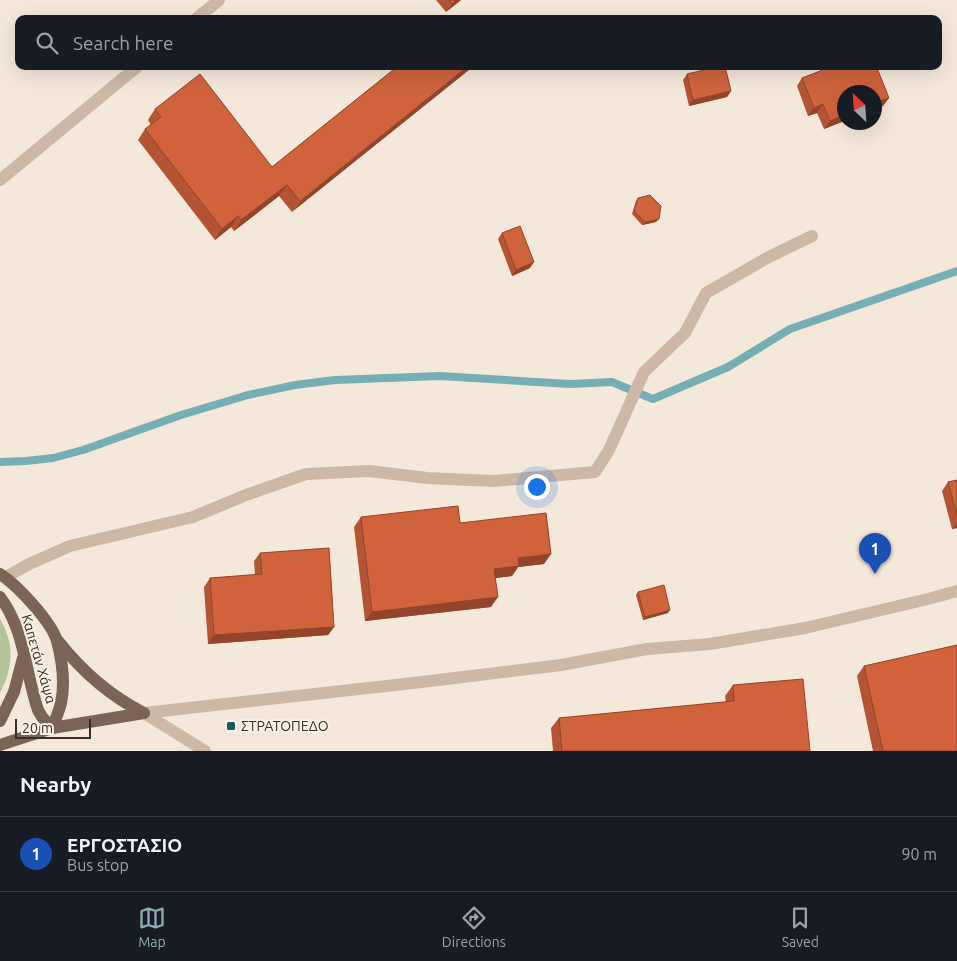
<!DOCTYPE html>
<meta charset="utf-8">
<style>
:root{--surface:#171b24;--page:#242831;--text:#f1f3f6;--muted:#9ea1a6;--line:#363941;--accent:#90adb1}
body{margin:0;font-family:Ubuntu,sans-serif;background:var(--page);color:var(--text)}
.compass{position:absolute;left:837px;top:85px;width:45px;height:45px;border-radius:50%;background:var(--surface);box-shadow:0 5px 20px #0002;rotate:335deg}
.scale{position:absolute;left:15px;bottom:12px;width:76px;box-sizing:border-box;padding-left:5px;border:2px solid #382d27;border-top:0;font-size:14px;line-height:18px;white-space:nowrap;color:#382d27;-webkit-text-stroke:4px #fbf2e7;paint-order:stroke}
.you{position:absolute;left:536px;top:486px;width:18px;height:18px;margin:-12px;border:4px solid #fff;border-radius:50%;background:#1a73e8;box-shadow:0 0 0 8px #1a73e833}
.badge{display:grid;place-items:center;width:32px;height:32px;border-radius:50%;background:var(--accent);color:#fff;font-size:16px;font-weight:700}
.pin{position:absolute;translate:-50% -41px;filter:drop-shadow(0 1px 2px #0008)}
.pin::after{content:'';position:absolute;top:26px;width:18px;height:15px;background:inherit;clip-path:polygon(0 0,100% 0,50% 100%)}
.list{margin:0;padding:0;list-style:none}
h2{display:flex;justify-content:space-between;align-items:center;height:65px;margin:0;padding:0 20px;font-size:21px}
h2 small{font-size:16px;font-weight:400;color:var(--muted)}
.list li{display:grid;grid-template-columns:32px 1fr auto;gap:15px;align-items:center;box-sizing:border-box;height:75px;padding:0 20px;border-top:1px solid var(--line)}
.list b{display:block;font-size:19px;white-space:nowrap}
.list p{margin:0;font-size:16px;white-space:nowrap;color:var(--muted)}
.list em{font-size:16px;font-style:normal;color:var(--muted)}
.icon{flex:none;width:28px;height:28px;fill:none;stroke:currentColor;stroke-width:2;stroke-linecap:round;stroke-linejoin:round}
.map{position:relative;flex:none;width:957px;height:751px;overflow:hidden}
.search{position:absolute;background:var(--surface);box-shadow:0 5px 20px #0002;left:15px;right:15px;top:15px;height:55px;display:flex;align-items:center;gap:12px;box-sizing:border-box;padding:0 18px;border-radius:10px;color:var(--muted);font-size:19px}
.sheet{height:140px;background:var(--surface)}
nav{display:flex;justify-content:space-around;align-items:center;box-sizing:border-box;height:70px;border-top:1px solid var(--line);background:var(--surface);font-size:14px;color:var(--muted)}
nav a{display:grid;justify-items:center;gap:2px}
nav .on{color:var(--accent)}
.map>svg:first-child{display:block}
.green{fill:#b4c499}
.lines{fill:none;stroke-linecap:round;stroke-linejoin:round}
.stream{stroke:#76afb3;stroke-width:8}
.minor{stroke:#cdb8a5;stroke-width:12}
.major{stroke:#7b6456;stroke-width:12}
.wall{fill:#b35534}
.shaded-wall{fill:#92452a}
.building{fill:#d0633c;stroke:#92452a}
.poi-dot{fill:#19575d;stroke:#fbf2e7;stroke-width:2}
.labels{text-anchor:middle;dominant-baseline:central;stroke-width:4;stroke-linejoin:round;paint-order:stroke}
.street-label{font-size:14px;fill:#382d27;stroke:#fbf2e7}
.poi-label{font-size:14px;fill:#382d27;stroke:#fbf2e7;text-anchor:start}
</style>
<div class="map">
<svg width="957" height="751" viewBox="0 0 957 751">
<rect width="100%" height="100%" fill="#f4e8da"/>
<path class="green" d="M0 619C15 644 13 668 0 693Z"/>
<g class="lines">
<path class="stream" d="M0 462 26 461 53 458 83 450 181 415 248 395 295 385 335 380 440 376 570 384 612 382 653 399 728 367 790 329 957 271"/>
<g class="minor">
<path d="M196 19 219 0"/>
<path d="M0 180 138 66"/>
<path d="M6 577 29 564 70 546 193 517 246 495 306 474 369 471 427 478 494 481 595 472 609 450 644 372 685 333 706 293 767 258 812 236"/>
<path d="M144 713 422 682 561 665 647 649 710 644 805 628 928 599 957 591"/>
<path d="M144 713 205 751"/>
</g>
<g class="major">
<path d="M0 574C17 585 51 621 57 641 62 660 65 684 61 703 59 712 55 720 52 728"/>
<path d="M0 597C25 630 25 672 38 710L42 717 52 728"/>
<path d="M58 641C81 670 110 696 144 713"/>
<path d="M0 721 14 692 23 658"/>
<path d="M0 745 52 728 144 713"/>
</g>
</g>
<g class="wall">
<path d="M436 0H461L446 12Z"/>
<path d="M398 66 292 212 279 196 234 231 231 227 215 240 138 140 145 129 151 125 148 120 155 109 272 167Z"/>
<path d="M687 74 731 91 727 97 689 106 683 80Z"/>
<path d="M802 78 883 106 824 129 817 113 808 116 797 86Z"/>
<path d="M638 198 656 222 642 225 632 214 636 201Z"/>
<path d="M502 233 530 268 512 276 498 239Z"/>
<path d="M957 480V528L952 529 942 491 948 482Z"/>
<path d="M361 517 460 523 544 564 518 567 512 576 495 578 491 607 365 621 354 527Z"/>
<path d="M260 553 334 627 328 635 208 644 204 587 210 578 255 575 254 561Z"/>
<path d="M638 592 668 613 643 620 636 595Z"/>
<path d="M864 666 957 751H873L857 676Z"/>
<path d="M733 685 810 751H553L551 728 559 718 726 702 725 696Z"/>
</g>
<g class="shaded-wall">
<path d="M456 0H461L446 12 452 4Z"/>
<path d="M468 66H474L292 212 300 201Z"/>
<path d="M731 91 727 97 689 106 693 100Z"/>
<path d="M889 98 883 106 874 109V103Z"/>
<path d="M823 104 817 113 808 116 814 108Z"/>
<path d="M844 115V121L824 129 830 121Z"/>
<path d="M287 185 279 196 234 231 241 220Z"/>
<path d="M238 216 231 227 215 240 222 229Z"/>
<path d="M659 219 656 222 642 225 645 222Z"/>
<path d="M534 262 530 268 512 276 516 270Z"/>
<path d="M957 523V528L952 529Z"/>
<path d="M551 554 544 564 518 567 512 576 488 579 494 569 518 558Z"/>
<path d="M498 597 491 607 365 621 372 612Z"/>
<path d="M670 610 668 613 643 620 645 617Z"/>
<path d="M334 627 328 635 208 644 214 635Z"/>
</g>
<g class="building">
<path d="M449 0H456L452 4Z"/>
<path d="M462 15 466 19H458Z"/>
<path d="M398 66H468L300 201 287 185 241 220 238 216 222 229 145 129 161 117 155 109 200 74 272 167Z"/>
<path d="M721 66H725L731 91 693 100 687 74Z"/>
<path d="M833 66H870L871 70 877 68 889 98 874 103V92H844V115L830 121 823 104 814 108 802 78Z"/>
<path d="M650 195 661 206 659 219 645 222 634 211 638 198Z"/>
<path d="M520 226 534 262 516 270 502 233Z"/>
<path d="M957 480V516L948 482Z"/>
<path d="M458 506 460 523 546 513 551 554 518 558 519 566 494 569 498 597 372 612 361 517Z"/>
<path d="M329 548 334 627 214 635 210 578 262 574 260 553Z"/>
<path d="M664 585 670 610 645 617 638 592Z"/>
<path d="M957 645V751H883L864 666Z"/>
<path d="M803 679 810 751H562L559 718 734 701 733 685Z"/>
</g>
<rect class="poi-dot" x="226" y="721" width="10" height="10" rx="2.5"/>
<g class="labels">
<g class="street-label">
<text transform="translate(39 659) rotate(74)">Καπετάν Χάψα</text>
</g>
<g class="poi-label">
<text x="241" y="726">ΣΤΡΑΤΟΠΕΔΟ</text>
</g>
</g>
</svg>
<svg class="compass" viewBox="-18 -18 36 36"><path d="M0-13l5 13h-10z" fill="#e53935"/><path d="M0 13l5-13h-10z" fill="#9ea1a6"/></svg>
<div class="scale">20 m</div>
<div class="you"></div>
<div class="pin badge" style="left:875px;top:574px;background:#1a4fb4">1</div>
<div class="search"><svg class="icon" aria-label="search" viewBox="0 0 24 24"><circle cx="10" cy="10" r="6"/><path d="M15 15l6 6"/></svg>Search here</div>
</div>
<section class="sheet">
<h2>Nearby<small></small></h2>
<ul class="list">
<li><span class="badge" style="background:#1a4fb4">1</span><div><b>ΕΡΓΟΣΤΑΣΙΟ</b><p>Bus stop</p></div><em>90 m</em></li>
</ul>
</section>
<nav>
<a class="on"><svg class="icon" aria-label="map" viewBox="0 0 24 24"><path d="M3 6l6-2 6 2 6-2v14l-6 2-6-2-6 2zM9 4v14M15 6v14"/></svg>Map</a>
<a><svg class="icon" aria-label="directions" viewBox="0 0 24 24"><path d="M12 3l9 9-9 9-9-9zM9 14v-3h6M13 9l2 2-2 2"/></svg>Directions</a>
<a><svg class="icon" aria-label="saved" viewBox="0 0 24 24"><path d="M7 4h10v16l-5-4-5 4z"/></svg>Saved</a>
</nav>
